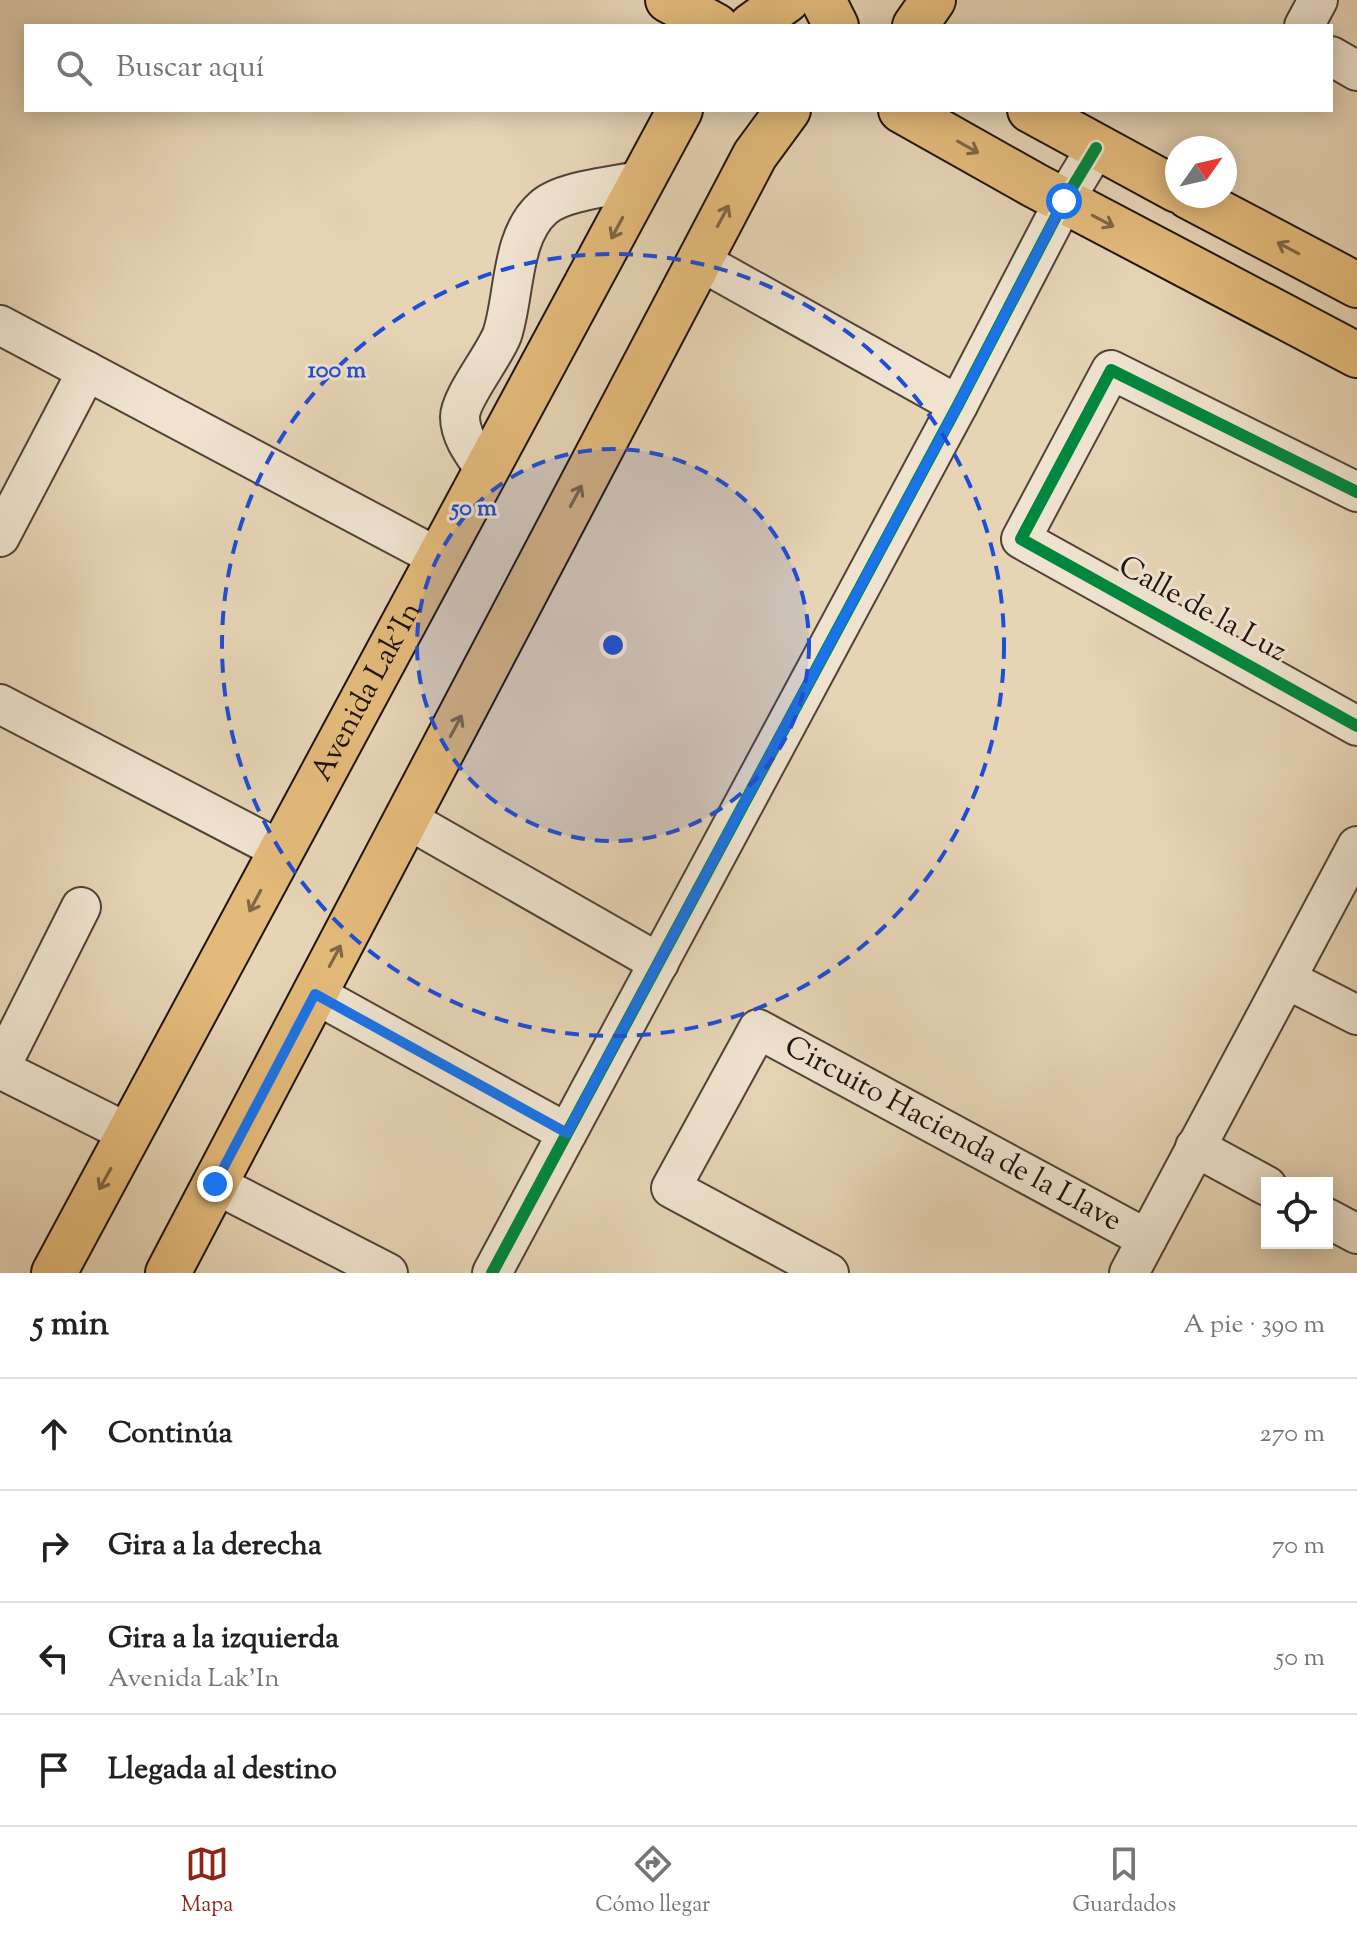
<!DOCTYPE html>
<html lang="es">
<meta charset="utf-8">
<style>
:root{--surface:#fff;--page:#f6f6f6;--text:#222;--muted:#767676;--line:#e0e0e0;--accent:#8f2418}
body{margin:0;font-family:"Sorts Mill Goudy",serif;background:var(--page);color:var(--text)}
.controls{position:absolute;right:24px;bottom:24px;display:grid;overflow:hidden;border-radius:0px;box-shadow:0 4px 20px #0003}
.controls button{width:72px;height:72px;display:grid;place-items:center;padding:0;border:0;border-bottom:2px solid var(--line);background:var(--surface);color:var(--text);font:40px sans-serif}
.compass{position:absolute;left:1165px;top:136px;width:72px;height:72px;border-radius:50%;background:var(--surface);box-shadow:0 4px 20px #0003;rotate:56deg}
.stop{position:absolute;width:24px;height:24px;margin:-18px;border:6px solid #1a73e8;border-radius:50%;background:#fff}
.stop.end{background:#1a73e8;border-color:#fff;box-shadow:0 2px 8px #0008}
.list{margin:0;padding:0;list-style:none}
h2{display:flex;justify-content:space-between;align-items:center;height:104px;margin:0;padding:0 32px;font-size:34px}
h2 small{font-size:26px;font-weight:400;color:var(--muted)}
.list li{display:grid;grid-template-columns:52px 1fr auto;gap:24px;align-items:center;box-sizing:border-box;height:112px;padding:0 32px;border-top:2px solid var(--line)}
.list b{display:block;font-size:30px;white-space:nowrap}
.list p{margin:0;font-size:26px;white-space:nowrap;color:var(--muted)}
.list em{font-size:26px;font-style:normal;color:var(--muted)}
.icon{flex:none;width:44px;height:44px;fill:none;stroke:currentColor;stroke-width:2;stroke-linecap:round;stroke-linejoin:round}
.map{position:relative;flex:none;width:1357px;height:1273px;overflow:hidden}
.search{position:absolute;background:var(--surface);box-shadow:0 4px 20px #0003;left:24px;right:24px;top:24px;height:88px;display:flex;align-items:center;gap:20px;box-sizing:border-box;padding:0 28px;border-radius:0px;color:var(--muted);font-size:30px}
.sheet{height:552px;background:var(--surface)}
nav{display:flex;justify-content:space-around;align-items:center;box-sizing:border-box;height:112px;border-top:2px solid var(--line);background:var(--surface);font-size:22px;color:var(--muted)}
nav a{display:grid;justify-items:center;gap:4px}
nav .on{color:var(--accent)}
.map>svg:first-child{display:block}
.lines{fill:none;stroke-linecap:round;stroke-linejoin:round}
.minor-casing{stroke:#504338;stroke-width:42}
.major-casing{stroke:#1e130f;stroke-width:48}
.minor{stroke:#efe3cf;stroke-width:38}
.major{stroke:#e3ba7a;stroke-width:44}
.cycleway-casing{stroke:#efe3cf;stroke-width:17}
.cycleway{stroke:#00873e;stroke-width:12}
.oneway{stroke:#806644}
.route{stroke:#1a73e8;stroke-width:10}
.ring{fill:none;stroke:#1d4ed8;stroke-width:4;stroke-dasharray:14 10}
.labels{text-anchor:middle;dominant-baseline:central;stroke-width:6;stroke-linejoin:round;paint-order:stroke}
.street-label{font-size:30px;fill:#1e130f;stroke:#efe3cf}
.centre{fill:#1d4ed8;stroke:#efe3cf;stroke-width:4}
.ring-label{font-size:24px;text-anchor:middle;font-weight:bold;fill:#1d4ed8;stroke:#efe3cf;stroke-width:6;stroke-linejoin:round;paint-order:stroke}
</style>
<div class="map">
<svg width="1357" height="1273" viewBox="0 0 1357 1273">
<rect width="100%" height="100%" fill="#e6d4b5"/>
<filter id="stains"><feTurbulence type="fractalNoise" baseFrequency=".0025" numOctaves="4"/><feColorMatrix values="0 0 0 0 .2 0 0 0 0 .09 0 0 0 0 .02 0 0 0 .5 -.17"/></filter>
<radialGradient id="worn" r=".72"><stop offset=".6" stop-color="#630" stop-opacity="0"/><stop offset="1" stop-color="#630" stop-opacity=".3"/></radialGradient>
<g class="lines">
<g class="minor-casing">
<g id="minor">
<path d="M1304 26 1318 0"/>
<path d="M1331 56 1357 71"/>
<path d="M700 261 958 405"/>
<path d="M0 325 439 558"/>
<path d="M486 471C475 455 460 437 460 417 460 398 494 356 502 335 515 297 510 237 543 208 562 190 617 186 643 180"/>
<path d="M1357 492 1111 370 1021 539 1357 726"/>
<path d="M0 537 87 371"/>
<path d="M0 704 282 851"/>
<path d="M407 819 659 963"/>
<path d="M1286 979 1357 1015"/>
<path d="M315 994 567 1133"/>
<path d="M0 1068 81 907"/>
<path d="M0 1069 130 1134"/>
<path d="M1195 1147 1267 1186"/>
<path d="M215 1184 388 1273"/>
<path d="M1327 1218 1357 1234"/>
<path d="M492 1273 958 405 1064 201 1096 148"/>
<path id="s1" d="M829 1273 671 1188 758 1029 1147 1239"/>
<path d="M1129 1273 1357 846"/>
</g>
</g>
<g class="major-casing">
<g id="major">
<path d="M668 0 716 26"/>
<path d="M823 0 836 26"/>
<path d="M751 26 787 0"/>
<path d="M915 26 933 0"/>
<path d="M901 110 1034 185 1357 355"/>
<path d="M1030 110 1177 190"/>
<path d="M1188 196 1357 285"/>
<path id="s2" d="M54 1273 680 110"/>
<path d="M168 1273 755 155 788 110"/>
</g>
</g>
<use href="#minor" class="minor"/>
<use href="#major" class="major"/>
<g class="cycleway-casing">
<g id="cycleway">
<path d="M1357 492 1111 370 1021 539 1357 726"/>
<path d="M492 1273 958 405 1064 201 1096 148"/>
</g>
</g>
<use href="#cycleway" class="cycleway"/>
</g>
<defs><path id="oneway-shaft" d="M-6 0H5M1.5-3L5.5 0L1.5 3" fill="none" stroke-width="1.6" stroke-linecap="round" stroke-linejoin="round" transform="scale(2)"/></defs>
<g class="oneway">
<use href="#oneway-shaft" transform="translate(968 147) rotate(29)"/>
<use href="#oneway-shaft" transform="translate(723 216) rotate(-62)"/>
<use href="#oneway-shaft" transform="translate(1103 221) rotate(28)"/>
<use href="#oneway-shaft" transform="translate(617 228) rotate(118)"/>
<use href="#oneway-shaft" transform="translate(1288 248) rotate(-152)"/>
<use href="#oneway-shaft" transform="translate(576 496) rotate(-62)"/>
<use href="#oneway-shaft" transform="translate(456 726) rotate(-62)"/>
<use href="#oneway-shaft" transform="translate(255 901) rotate(118)"/>
<use href="#oneway-shaft" transform="translate(335 956) rotate(-62)"/>
<use href="#oneway-shaft" transform="translate(105 1179) rotate(119)"/>
</g>
<g class="lines">
<path class="route" d="M215 1184 315 994 567 1133 958 405 1064 201"/>
</g>
<circle cx="613" cy="645" r="196" fill="#1d4ed8" fill-opacity=".12"/>
<g class="ring">
<circle cx="613" cy="645" r="196"/>
<circle cx="613" cy="645" r="391"/>
</g>
<g class="labels">
<g class="street-label">
<text transform="translate(1202 610) rotate(29)">Calle de la Luz</text>
<text stroke="none"><textPath href="#s2" startOffset="660">Avenida Lak'In</textPath></text>
<text stroke="none"><textPath href="#s1" startOffset="582">Circuito Hacienda de la Llave</textPath></text>
</g>
</g>
<circle cx="613" cy="645" r="12" class="centre"/>
<g class="ring-label">
<text x="337" y="377">100 m</text>
<text x="474" y="515">50 m</text>
</g>
<rect width="100%" height="100%" filter="url(#stains)"/>
<rect width="100%" height="100%" fill="url(#worn)"/>
</svg>
<div class="controls">
<button><svg class="icon" aria-label="locate" viewBox="0 0 24 24"><circle cx="12" cy="12" r="6"/><path d="M12 2v4M12 18v4M2 12h4M18 12h4"/></svg></button>
</div>
<svg class="compass" viewBox="-18 -18 36 36"><path d="M0-13l5 13h-10z" fill="#e53935"/><path d="M0 13l5-13h-10z" fill="#767676"/></svg>
<div class="stop" style="left:1064px;top:201px"></div>
<div class="stop end" style="left:215px;top:1184px"></div>
<div class="search"><svg class="icon" aria-label="search" viewBox="0 0 24 24"><circle cx="10" cy="10" r="6"/><path d="M15 15l6 6"/></svg>Buscar aquí</div>
</div>
<section class="sheet">
<h2>5 min<small>A pie · 390 m</small></h2>
<ul class="list">
<li><svg class="icon" aria-label="ahead" viewBox="0 0 24 24"><path d="M12 20V5M6 11l6-6 6 6"/></svg><div><b>Continúa</b></div><em>270 m</em></li>
<li><svg class="icon" aria-label="right" viewBox="0 0 24 24"><path d="M7 20v-9h11M14 6l5 5-5 5"/></svg><div><b>Gira a la derecha</b></div><em>70 m</em></li>
<li><svg class="icon" aria-label="left" viewBox="0 0 24 24"><path d="M17 20v-9H6M10 6l-5 5 5 5"/></svg><div><b>Gira a la izquierda</b><p>Avenida Lak'In</p></div><em>50 m</em></li>
<li><svg class="icon" aria-label="arrive" viewBox="0 0 24 24"><path d="M6 21V4h12l-3 4 3 4H6"/></svg><div><b>Llegada al destino</b></div></li>
</ul>
</section>
<nav>
<a class="on"><svg class="icon" aria-label="map" viewBox="0 0 24 24"><path d="M3 6l6-2 6 2 6-2v14l-6 2-6-2-6 2zM9 4v14M15 6v14"/></svg>Mapa</a>
<a><svg class="icon" aria-label="directions" viewBox="0 0 24 24"><path d="M12 3l9 9-9 9-9-9zM9 14v-3h6M13 9l2 2-2 2"/></svg>Cómo llegar</a>
<a><svg class="icon" aria-label="saved" viewBox="0 0 24 24"><path d="M7 4h10v16l-5-4-5 4z"/></svg>Guardados</a>
</nav>
